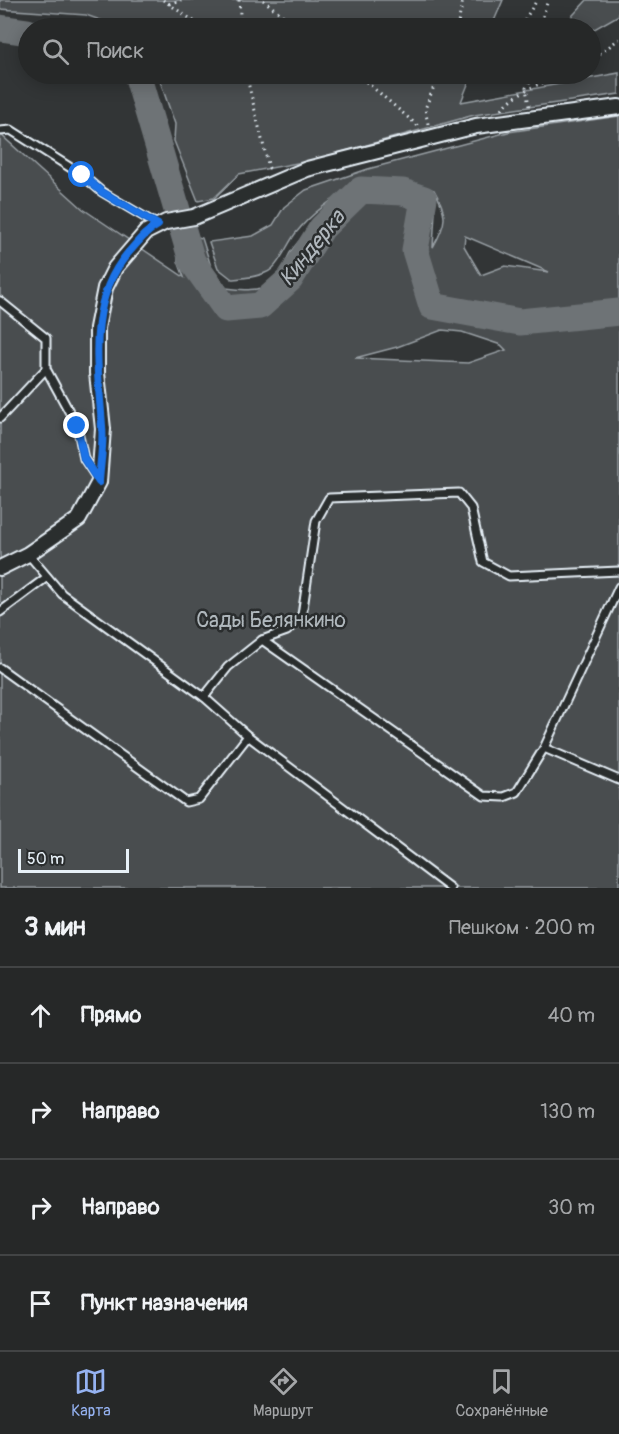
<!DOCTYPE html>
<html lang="ru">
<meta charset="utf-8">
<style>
:root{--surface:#262828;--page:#2e3030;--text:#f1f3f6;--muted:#a4a6a8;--line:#424445;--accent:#95b2f1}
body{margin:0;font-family:Pangolin,sans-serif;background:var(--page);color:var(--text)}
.scale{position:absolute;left:18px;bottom:15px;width:111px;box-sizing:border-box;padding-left:6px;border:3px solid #e8f1f8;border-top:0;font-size:16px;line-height:21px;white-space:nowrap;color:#e8f1f8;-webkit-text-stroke:4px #2a2d2e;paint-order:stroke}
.stop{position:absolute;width:18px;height:18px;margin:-14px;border:4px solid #1a73e8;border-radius:50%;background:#fff}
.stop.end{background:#1a73e8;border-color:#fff;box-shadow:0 2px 6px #0008}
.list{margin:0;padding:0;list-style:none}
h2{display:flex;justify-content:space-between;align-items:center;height:78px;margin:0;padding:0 24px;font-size:26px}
h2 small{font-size:20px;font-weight:400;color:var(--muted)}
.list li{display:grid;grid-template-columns:39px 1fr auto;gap:18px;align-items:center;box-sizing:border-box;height:96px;padding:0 24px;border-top:2px solid var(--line)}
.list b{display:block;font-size:22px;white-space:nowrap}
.list em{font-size:20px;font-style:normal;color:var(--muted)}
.icon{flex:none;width:33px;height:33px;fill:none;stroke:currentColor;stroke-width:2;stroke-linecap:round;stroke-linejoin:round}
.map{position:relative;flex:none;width:619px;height:888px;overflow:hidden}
.search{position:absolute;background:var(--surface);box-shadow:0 3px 15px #0003;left:18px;right:18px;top:18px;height:66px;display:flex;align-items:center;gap:15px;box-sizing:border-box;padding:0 21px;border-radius:33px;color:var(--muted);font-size:22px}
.sheet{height:462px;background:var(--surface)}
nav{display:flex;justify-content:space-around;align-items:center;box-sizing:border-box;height:84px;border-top:2px solid var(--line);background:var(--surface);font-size:16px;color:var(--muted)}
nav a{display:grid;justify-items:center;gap:3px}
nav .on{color:var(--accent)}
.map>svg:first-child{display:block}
.green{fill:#494d4f;stroke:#989fa4;stroke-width:1.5;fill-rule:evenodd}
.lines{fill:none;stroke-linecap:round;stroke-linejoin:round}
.river{stroke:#6e7376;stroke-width:27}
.lane-casing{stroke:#e8f1f8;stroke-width:11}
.street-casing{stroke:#e8f1f8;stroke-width:18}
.path{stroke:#e8f1f8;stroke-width:3;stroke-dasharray:1.5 4.5;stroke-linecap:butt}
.lane{stroke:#2a2d2e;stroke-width:7}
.street{stroke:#2a2d2e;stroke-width:14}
.route{stroke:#1a73e8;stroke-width:8}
.labels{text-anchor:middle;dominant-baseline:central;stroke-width:5;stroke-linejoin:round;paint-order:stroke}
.park-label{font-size:21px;fill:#b0b8bd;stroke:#2a2d2e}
.water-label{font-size:22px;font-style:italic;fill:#b1b8be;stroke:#2a2d2e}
</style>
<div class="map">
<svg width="619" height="888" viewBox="0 0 619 888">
<rect width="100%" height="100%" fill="#323536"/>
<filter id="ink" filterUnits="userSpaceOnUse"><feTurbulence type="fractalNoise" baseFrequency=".0167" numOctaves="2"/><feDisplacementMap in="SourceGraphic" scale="12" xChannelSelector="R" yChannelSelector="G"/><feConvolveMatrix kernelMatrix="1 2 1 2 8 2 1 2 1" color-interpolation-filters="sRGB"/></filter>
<g filter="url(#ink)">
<g class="green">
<path d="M0 0H503L491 28H123L86 15 0 9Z"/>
<path d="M587 0H619V15L591 31 590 28H561Z"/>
<path d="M619 73V94L474 115 313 160 239 174 214 198 198 201 174 141 175 124 160 81V74H472L461 102Z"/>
<path d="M619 116V888H0V134L83 209 184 277 178 261 177 238 191 235 202 238 213 273 225 288C239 289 254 292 267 286 283 280 283 265 290 253 308 226 335 209 357 187 334 197 311 214 295 234 287 245 281 261 272 269 263 277 242 278 232 279L218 268 209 242 253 236 273 225 284 207 306 190 368 169 508 132ZM368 182 407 184 434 190C448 214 447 223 433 247L435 212 427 196 404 188 362 185ZM465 236 549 272 505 266 481 275 464 246ZM442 330 462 332 501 345 506 350 468 363 355 358 397 347Z"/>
</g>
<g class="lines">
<g class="river">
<path d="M0 28 28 32"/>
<path d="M137 74 192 261 226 309 260 306 290 279 322 228 361 190 403 192 424 199 415 250 432 306 520 322 619 312"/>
</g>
<g class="lane-casing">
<g id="lane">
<path d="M0 131 11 130 82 175 102 192 158 225"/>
<path d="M0 301 46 338V369L77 426 84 459 98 480"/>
<path d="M0 418 46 369"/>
<path d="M28 554 62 594 204 697 248 736 450 888"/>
<path d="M0 612 47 577"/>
<path d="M262 640 287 631 302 615 316 521 329 498 459 493 471 508 483 562 509 576 619 571"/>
<path d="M0 668 186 802 199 799 248 736"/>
<path d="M204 697 228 667 262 640 484 796 504 797 517 792 544 748 619 587"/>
<path d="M544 748 619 780"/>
</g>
</g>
<g class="street-casing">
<path id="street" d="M0 568 28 554 79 519 99 482 103 429 97 373V328L105 288 115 268 146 232 166 222 194 217 307 169 476 126 619 107"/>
</g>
<g class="path">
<path d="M163 0 204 28"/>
<path d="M239 0 241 28"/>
<path d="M263 0 299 28"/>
<path d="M169 4 181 0"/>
<path d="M457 28 463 0"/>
<path d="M510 28 522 24 537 0"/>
<path d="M539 28 548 0"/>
<path d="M590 61 619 39"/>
<path d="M246 74 269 168 272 169"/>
<path d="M357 74 418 126"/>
<path d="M436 83 445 74"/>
<path d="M529 106 526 88 534 74"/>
<path d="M502 109C519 89 542 83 567 74"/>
<path d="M428 124 425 109 439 74"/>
</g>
<use href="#lane" class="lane"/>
<use href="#street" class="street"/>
</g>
</g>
<g class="lines" filter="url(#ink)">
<path class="route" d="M77 426 84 459 99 482C100 464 104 444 102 426 98 366 86 303 128 253 138 242 145 232 158 225L102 192 82 175"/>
</g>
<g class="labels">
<g class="park-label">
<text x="271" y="620">Сады Белянкино</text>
</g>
<g class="water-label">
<text transform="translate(312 248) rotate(-51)">Киндерка</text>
</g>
</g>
</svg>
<div class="scale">50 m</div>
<div class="stop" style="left:82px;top:175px"></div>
<div class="stop end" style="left:77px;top:426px"></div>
<div class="search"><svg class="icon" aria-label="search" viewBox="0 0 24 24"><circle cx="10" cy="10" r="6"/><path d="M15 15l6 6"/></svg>Поиск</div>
</div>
<section class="sheet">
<h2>3 мин<small>Пешком · 200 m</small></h2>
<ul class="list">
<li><svg class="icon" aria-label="ahead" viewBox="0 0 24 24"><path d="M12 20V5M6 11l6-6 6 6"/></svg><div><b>Прямо</b></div><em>40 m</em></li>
<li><svg class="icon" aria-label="right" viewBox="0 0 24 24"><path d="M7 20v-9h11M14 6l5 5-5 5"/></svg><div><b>Направо</b></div><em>130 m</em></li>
<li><svg class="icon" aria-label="right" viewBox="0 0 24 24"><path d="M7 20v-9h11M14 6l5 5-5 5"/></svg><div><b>Направо</b></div><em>30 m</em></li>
<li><svg class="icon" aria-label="arrive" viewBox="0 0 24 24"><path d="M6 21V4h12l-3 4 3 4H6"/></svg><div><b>Пункт назначения</b></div></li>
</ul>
</section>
<nav>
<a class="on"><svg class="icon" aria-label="map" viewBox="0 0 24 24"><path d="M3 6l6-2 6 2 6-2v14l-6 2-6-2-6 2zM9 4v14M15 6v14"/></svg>Карта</a>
<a><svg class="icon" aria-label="directions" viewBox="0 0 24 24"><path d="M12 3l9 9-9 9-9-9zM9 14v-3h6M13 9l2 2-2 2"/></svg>Маршрут</a>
<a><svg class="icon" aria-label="saved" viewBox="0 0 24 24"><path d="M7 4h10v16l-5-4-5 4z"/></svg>Сохранённые</a>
</nav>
